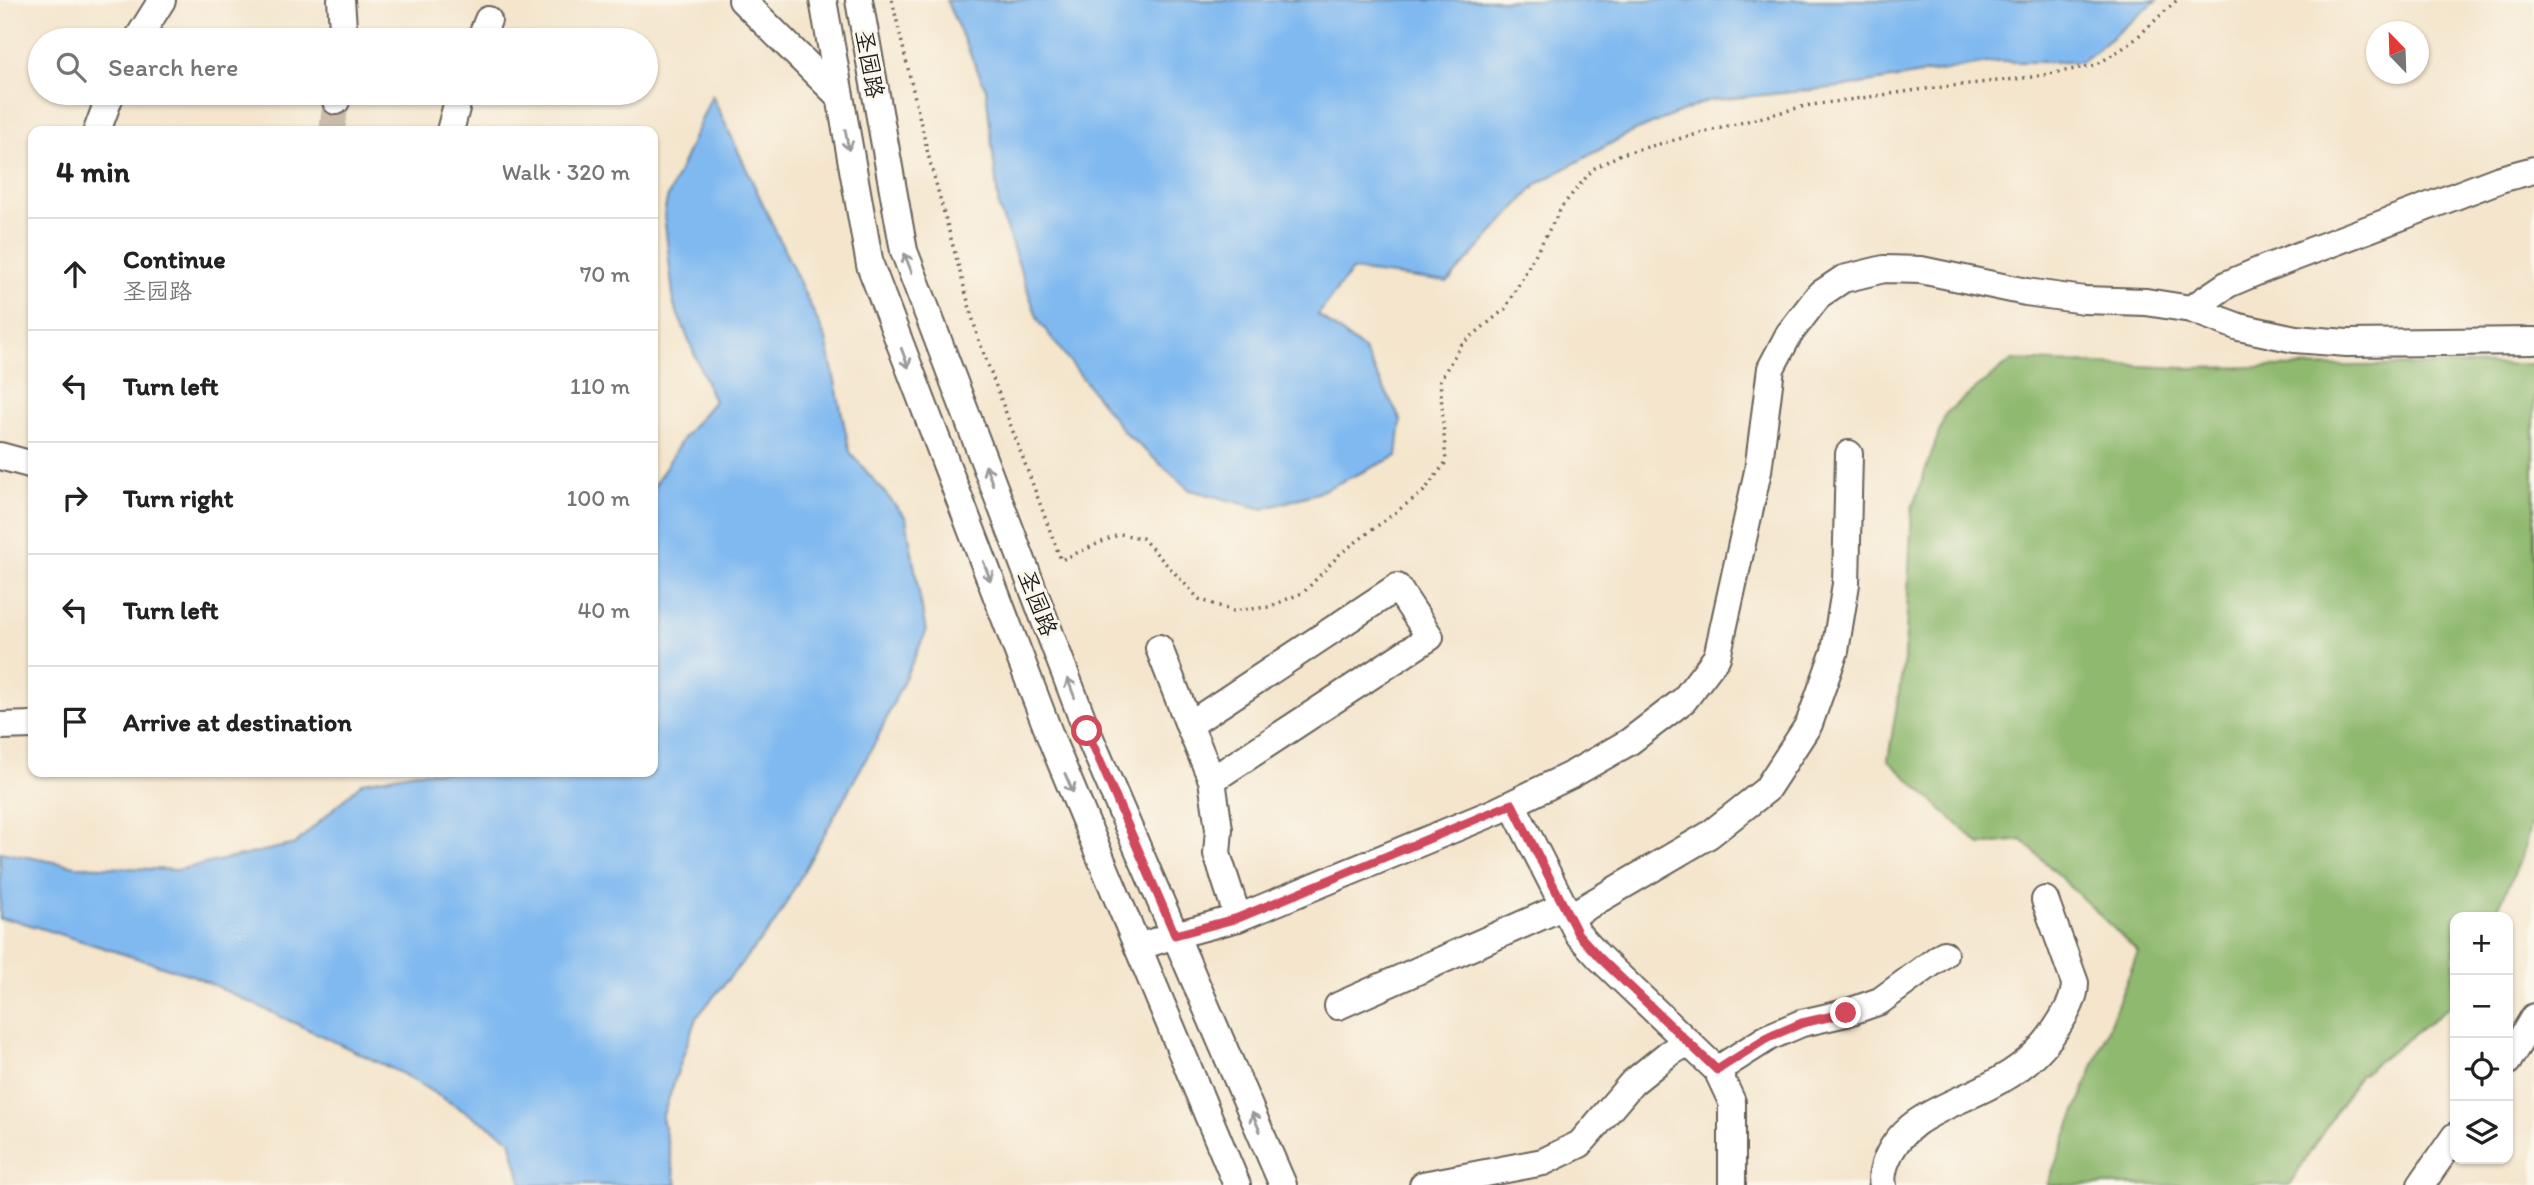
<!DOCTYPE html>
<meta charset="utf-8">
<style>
:root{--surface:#fff;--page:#f2f2f2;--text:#222;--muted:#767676;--line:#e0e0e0}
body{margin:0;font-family:Itim,"LXGW WenKai TC",sans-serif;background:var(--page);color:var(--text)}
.controls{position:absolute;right:21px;bottom:21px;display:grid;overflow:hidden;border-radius:14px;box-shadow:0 2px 5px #0004}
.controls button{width:63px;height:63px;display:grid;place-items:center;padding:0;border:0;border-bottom:2px solid var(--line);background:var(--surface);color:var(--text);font:35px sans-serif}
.compass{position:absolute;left:2366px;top:21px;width:63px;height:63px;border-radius:50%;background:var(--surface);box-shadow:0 2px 5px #0004;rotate:337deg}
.stop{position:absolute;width:21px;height:21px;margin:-16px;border:5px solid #d1495b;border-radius:50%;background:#fff}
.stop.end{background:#d1495b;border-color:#fff;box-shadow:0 2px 7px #0008}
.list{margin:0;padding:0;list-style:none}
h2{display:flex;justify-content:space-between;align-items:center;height:91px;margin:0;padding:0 28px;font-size:30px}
h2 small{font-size:23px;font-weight:400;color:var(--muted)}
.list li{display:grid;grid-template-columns:46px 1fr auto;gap:21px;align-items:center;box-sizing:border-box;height:112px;padding:0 28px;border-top:2px solid var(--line)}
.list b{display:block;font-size:26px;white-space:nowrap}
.list p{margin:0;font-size:23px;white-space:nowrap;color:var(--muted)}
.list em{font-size:23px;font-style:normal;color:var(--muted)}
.icon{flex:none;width:38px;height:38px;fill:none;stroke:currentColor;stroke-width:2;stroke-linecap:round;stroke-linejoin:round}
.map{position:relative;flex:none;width:2534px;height:1185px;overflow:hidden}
.search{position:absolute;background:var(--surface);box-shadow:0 2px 5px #0004;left:28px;top:28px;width:630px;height:77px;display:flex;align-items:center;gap:18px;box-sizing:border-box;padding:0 24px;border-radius:38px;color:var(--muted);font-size:26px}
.panel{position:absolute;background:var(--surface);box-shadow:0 2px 5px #0004;left:28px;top:126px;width:630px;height:651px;border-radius:14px}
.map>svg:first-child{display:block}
.forest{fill:#90b96f;stroke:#566a46;stroke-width:2}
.water{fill:#80b9f0;stroke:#4e6a86;stroke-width:2}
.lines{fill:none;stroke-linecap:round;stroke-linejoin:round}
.minor-tunnel{stroke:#c9bda9;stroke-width:26;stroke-dasharray:26 13;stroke-linecap:butt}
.minor-casing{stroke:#68625a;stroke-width:30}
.path{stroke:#68625a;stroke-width:3.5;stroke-dasharray:2 5;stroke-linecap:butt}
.minor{stroke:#fff;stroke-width:26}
.oneway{stroke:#999}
.route{stroke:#d1495b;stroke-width:9}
.labels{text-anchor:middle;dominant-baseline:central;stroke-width:6;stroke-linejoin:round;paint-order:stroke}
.street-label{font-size:23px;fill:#1c1c1c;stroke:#fbf7ec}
</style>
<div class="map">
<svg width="2534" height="1185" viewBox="0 0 2534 1185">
<rect width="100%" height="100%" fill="#fbf7ec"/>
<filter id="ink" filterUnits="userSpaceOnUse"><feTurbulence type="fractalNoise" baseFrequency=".0143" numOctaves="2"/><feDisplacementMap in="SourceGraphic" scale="14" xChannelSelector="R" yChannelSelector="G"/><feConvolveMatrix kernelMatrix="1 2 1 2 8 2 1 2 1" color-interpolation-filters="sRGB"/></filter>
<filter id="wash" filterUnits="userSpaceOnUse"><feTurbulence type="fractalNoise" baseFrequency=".00686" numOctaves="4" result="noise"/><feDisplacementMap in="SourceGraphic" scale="28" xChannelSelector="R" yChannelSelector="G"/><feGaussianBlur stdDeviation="1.57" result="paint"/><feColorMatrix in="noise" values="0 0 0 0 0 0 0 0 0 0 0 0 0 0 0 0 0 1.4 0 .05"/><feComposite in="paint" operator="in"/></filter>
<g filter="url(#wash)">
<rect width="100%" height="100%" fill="#f4e5cc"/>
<path class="forest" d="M2012 360 2183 368 2534 364V811L2522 857 2494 917H2455L2453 1004 2359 1076 2289 1185H2047L2138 952 2022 840 1980 845 1888 760 1905 654 1912 508 1946 413Z"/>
<g class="water">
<path d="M946 0H2157L2082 62H1994L1849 86 1707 101 1626 135 1537 184 1448 282 1352 270 1318 315 1363 349 1401 420 1397 456 1317 493 1263 509 1190 490 1124 432 1038 320 999 208 986 89Z"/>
<path d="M712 95 826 339 850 452 906 518 926 632 877 739 775 923 696 1018 662 1118 677 1185H522L510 1139 401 1073 194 976 14 920 0 919V852L76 866 177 870 295 844 363 782 417 772H653V488L683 438 714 401 674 305 664 215 667 199Z"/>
</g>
</g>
<g filter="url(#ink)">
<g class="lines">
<path class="minor-tunnel" d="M332 131 336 101"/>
<g class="minor-casing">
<g id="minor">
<path d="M341 0 344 40"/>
<path d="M742 0 840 97"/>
<path d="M823 0 870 265 1054 746 1237 1185"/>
<path d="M859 0 904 251 1087 731 1283 1185"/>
<path d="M137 40 162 0"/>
<path d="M480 40 488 20"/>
<path d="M336 101 338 93"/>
<path d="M97 131 111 93"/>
<path d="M450 131 460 93"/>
<path d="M2191 309 2228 284 2261 270 2500 179 2534 170"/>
<path d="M0 456 33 465"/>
<path d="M1159 648 1189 725"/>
<path d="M0 726 33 725"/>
<path d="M1212 780 1189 725 1397 587 1430 637 1212 780 1219 829 1217 854 1238 918"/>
<path d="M1512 804 1578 934 1599 957 1717 1070 1732 1102V1185"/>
<path d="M1569 917 1709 835 1766 790 1809 724 1835 651 1846 584 1849 454"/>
<path d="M1138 947 1175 935 1238 918 1497 811 1571 775 1629 742 1684 700 1717 657 1758 471 1771 368 1789 334 1819 295 1843 279 1884 269 1921 270 2026 292 2084 300 2146 302 2191 309 2239 327 2295 339 2347 343 2534 341"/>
<path d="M1338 1006 1564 906"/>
<path d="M2508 1061 2534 1017"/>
<path d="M1717 1070 1769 1037 1802 1023 1846 1013 1880 1001 1944 954"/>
<path d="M1423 1185 1543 1162 1580 1144 1632 1083 1668 1054 1688 1042"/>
<path d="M1883 1185C1881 1177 1883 1172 1885 1164 1901 1117 1949 1107 1989 1086 2018 1071 2040 1054 2057 1027 2066 1013 2075 999 2075 983L2045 900"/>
<path d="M2421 1185 2455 1136"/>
</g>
</g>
<path class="path" d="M892 0 928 154 978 338 1061 560 1120 534 1142 538 1199 599 1233 611 1269 607 1304 592 1340 554 1424 491 1446 462 1440 380 1461 345 1505 309 1563 205 1593 169 1621 154 1805 106 1925 89 2033 77 2096 65 2131 43 2177 0"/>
<use href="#minor" class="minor"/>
</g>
<defs><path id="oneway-shaft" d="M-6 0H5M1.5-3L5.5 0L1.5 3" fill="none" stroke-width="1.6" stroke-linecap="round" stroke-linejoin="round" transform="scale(1.75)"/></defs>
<g class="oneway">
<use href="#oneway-shaft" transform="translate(847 140) rotate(80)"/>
<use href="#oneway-shaft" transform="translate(908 263) rotate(-111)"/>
<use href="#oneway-shaft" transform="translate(905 358) rotate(69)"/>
<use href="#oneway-shaft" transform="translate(989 475) rotate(-111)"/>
<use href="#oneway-shaft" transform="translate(987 571) rotate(69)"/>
<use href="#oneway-shaft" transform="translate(1071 688) rotate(-111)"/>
<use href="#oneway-shaft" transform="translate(1069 783) rotate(67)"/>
<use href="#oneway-shaft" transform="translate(1256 1122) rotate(-113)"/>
</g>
</g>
<g class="lines" filter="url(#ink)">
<path class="route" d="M1087 731 1175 935 1238 918 1512 804 1578 934 1599 957 1717 1070 1769 1037 1802 1023 1846 1013"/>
</g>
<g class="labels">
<g class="street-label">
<text transform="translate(870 64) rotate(80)">圣园路</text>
<text transform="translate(1038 603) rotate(69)">圣园路</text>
</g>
</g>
</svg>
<div class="controls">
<button>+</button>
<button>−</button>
<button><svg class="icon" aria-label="locate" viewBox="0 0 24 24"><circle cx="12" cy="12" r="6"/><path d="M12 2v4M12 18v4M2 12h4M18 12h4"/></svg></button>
<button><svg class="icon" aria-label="layers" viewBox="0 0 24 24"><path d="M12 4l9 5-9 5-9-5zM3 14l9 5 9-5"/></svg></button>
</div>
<svg class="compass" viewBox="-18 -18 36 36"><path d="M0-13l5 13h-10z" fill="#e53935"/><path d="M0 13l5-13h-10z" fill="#767676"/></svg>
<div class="stop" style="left:1087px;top:731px"></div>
<div class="stop end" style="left:1846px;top:1013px"></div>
<div class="search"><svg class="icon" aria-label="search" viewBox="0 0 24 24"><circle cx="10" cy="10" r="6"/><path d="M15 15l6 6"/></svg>Search here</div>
<section class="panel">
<h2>4 min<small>Walk · 320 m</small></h2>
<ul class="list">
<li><svg class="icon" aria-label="ahead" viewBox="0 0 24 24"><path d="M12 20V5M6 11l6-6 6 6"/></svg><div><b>Continue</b><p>圣园路</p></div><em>70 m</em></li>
<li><svg class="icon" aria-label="left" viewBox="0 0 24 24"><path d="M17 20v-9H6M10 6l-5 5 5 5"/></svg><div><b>Turn left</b></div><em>110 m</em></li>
<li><svg class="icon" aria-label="right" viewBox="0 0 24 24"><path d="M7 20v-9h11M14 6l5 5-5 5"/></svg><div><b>Turn right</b></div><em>100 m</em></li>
<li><svg class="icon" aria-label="left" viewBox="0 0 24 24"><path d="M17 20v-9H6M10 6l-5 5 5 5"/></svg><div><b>Turn left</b></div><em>40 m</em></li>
<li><svg class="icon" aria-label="arrive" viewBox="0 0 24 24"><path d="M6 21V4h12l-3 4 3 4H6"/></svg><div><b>Arrive at destination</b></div></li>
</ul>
</section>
</div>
